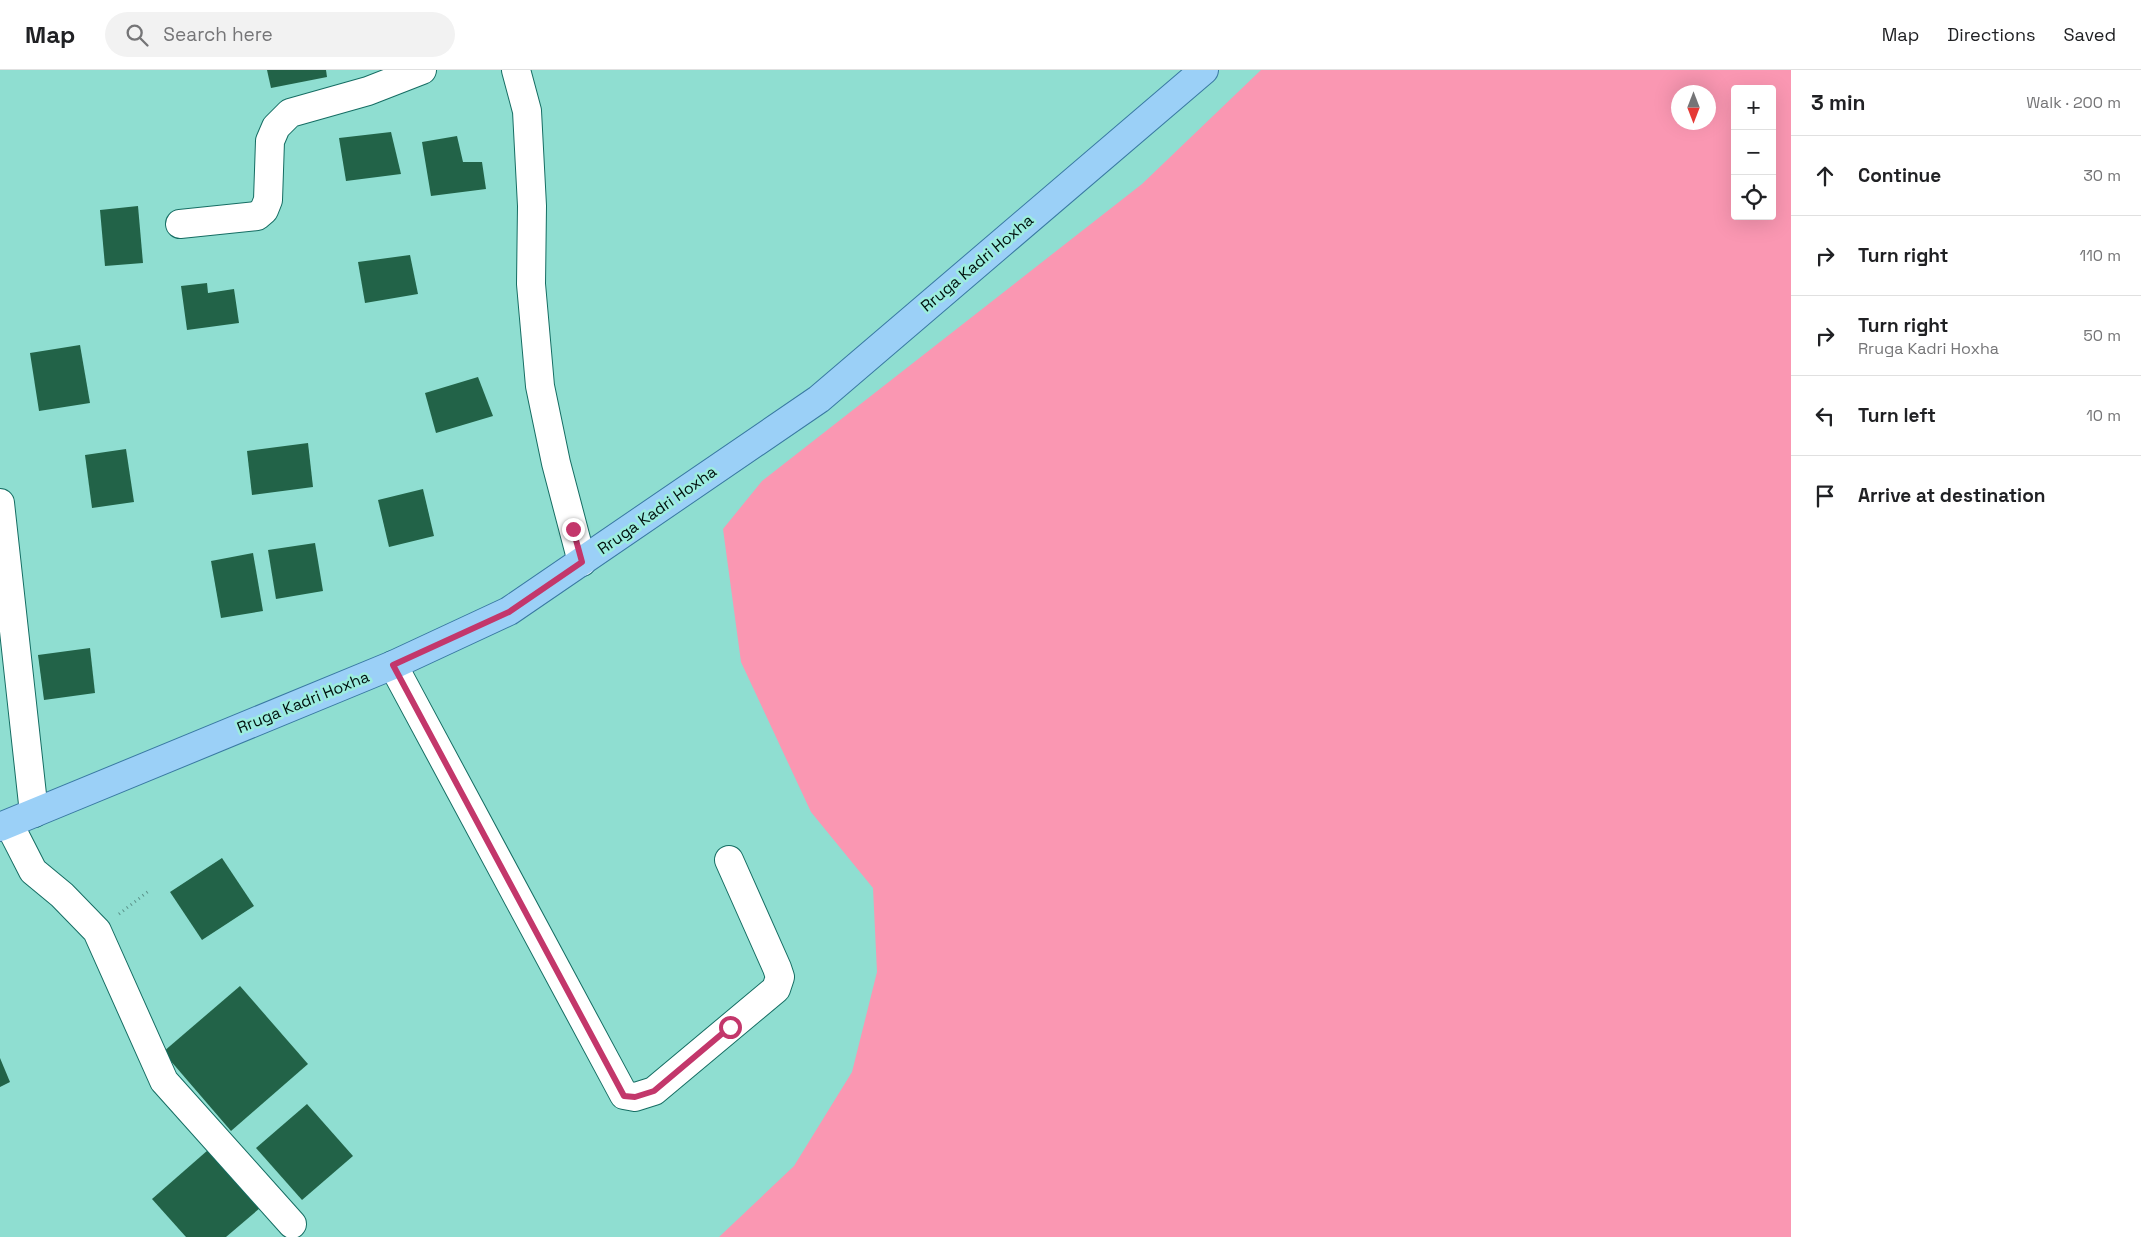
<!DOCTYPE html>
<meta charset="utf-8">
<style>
:root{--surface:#fff;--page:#f2f2f2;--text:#202124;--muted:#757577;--line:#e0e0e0}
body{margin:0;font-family:"Space Grotesk",sans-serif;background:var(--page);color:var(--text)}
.controls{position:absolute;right:15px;top:15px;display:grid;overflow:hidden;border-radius:5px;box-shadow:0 5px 20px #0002}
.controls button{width:45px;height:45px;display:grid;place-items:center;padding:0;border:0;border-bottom:1px solid var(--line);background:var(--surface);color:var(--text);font:25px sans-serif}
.compass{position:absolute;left:1671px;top:15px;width:45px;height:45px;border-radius:50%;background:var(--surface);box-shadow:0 5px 20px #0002;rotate:180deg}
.stop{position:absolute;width:15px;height:15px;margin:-11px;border:4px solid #c3376b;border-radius:50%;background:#fff}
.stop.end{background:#c3376b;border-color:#fff;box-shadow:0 1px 5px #0008}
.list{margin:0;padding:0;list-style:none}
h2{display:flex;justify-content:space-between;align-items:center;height:65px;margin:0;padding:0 20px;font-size:21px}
h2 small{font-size:16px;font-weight:400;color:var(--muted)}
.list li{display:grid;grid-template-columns:32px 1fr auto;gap:15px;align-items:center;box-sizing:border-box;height:80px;padding:0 20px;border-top:1px solid var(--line)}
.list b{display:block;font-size:19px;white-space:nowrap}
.list p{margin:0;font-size:16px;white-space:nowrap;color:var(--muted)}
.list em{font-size:16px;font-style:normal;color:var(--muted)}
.icon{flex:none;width:28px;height:28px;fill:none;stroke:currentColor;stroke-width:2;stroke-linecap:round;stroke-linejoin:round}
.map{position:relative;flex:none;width:1791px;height:1167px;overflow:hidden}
header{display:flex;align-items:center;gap:30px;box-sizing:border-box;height:70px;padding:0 25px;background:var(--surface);border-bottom:1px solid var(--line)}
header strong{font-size:24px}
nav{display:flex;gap:28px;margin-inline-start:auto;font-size:18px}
.search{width:350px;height:45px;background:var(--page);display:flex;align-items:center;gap:12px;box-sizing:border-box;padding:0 18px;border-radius:28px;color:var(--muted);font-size:19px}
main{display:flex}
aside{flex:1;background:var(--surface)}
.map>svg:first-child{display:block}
.green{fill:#fa97b2;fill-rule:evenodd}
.building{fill:#226348}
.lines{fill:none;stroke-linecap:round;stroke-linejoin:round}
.minor-casing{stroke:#156d63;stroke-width:30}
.major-casing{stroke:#3979a2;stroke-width:30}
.path{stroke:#5b938a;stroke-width:3;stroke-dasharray:1 4;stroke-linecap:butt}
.minor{stroke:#fff;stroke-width:28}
.major{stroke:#9bd0f7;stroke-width:28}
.route{stroke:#c3376b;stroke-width:6}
.labels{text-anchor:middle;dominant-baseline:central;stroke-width:5;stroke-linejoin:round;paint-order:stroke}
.street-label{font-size:16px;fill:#00120f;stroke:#9cecde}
</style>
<header>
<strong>Map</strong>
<div class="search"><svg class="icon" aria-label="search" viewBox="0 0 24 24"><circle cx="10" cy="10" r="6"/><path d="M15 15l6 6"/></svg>Search here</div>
<nav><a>Map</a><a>Directions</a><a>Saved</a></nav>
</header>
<main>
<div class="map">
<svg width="1791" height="1167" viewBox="0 0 1791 1167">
<rect width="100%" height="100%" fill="#8fded1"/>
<path class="green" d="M1261 0H1791V1167H719L794 1096 852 1002 877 902 873 818 811 742 741 592 723 459 762 411 1142 114ZM1735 19H1772V146H1735ZM1678 22H1708V52H1678Z"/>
<g class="building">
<path d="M267 0H326L327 7 271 18Z"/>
<path d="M391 62 401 104 346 111 339 68Z"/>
<path d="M457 66 463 92H482L486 119 431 126 422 72Z"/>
<path d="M138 136 143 193 105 196 100 140Z"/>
<path d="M410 185 418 224 365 233 358 192Z"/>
<path d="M207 213 208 223 234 219 239 253 187 260 181 216Z"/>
<path d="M80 275 90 333 39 341 30 283Z"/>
<path d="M478 307 493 346 436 363 425 323Z"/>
<path d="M308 373 313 417 252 425 247 381Z"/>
<path d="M126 379 134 432 92 438 85 385Z"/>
<path d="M423 419 434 466 389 477 378 430Z"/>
<path d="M315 473 323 521 276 529 268 480Z"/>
<path d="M253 483 263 541 221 548 211 491Z"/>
<path d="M90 578 95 623 44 630 38 585Z"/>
<path d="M222 788 254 836 202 870 170 822Z"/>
<path d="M240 916 308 994 231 1061 163 982Z"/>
<path d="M0 988 10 1012 0 1017Z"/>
<path d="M307 1034 353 1086 302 1130 256 1078Z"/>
<path d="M208 1080 260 1138 226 1167H186L152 1129Z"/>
</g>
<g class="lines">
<g class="minor-casing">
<g id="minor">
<path d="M516 0 527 41 532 136 531 214 540 316 556 393 582 492"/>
<path d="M180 154 257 146 264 140 268 130 270 71 276 57 290 43 368 21 422 0"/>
<path d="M0 433 34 743"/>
<path d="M393 595 624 1025 635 1027 654 1021 776 919 780 907 777 898 729 790"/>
<path d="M9 754 33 801 62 825 97 861 164 1011 292 1154"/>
</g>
</g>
<g class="major-casing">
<path id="major" d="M0 757 393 595 509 541 819 329 1204 0"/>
</g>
<path class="path" d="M119 844 150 820"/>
<use href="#minor" class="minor"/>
<use href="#major" class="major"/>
</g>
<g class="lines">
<path class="route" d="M573 459 582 492 509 542 393 595 624 1026 635 1027 654 1021 730 957"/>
</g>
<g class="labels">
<g class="street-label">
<text transform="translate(977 193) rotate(-40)">Rruga Kadri Hoxha</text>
<text transform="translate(657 440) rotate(-35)">Rruga Kadri Hoxha</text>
<text transform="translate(303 632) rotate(-22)">Rruga Kadri Hoxha</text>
</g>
</g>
</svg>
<div class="controls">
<button>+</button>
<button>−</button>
<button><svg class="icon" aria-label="locate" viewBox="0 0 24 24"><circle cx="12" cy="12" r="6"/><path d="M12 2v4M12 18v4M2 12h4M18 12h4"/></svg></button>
</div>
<svg class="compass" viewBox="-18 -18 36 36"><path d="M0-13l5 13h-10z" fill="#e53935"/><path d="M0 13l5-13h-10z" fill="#757577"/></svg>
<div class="stop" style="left:730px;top:957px"></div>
<div class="stop end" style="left:573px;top:459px"></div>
</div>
<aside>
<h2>3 min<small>Walk · 200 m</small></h2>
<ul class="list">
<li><svg class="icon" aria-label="ahead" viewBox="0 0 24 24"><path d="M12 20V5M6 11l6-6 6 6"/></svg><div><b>Continue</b></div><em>30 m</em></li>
<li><svg class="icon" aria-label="right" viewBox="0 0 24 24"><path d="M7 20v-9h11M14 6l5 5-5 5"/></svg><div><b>Turn right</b></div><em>110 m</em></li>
<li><svg class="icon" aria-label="right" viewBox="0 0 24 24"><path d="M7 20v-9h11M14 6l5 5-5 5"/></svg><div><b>Turn right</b><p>Rruga Kadri Hoxha</p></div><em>50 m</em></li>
<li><svg class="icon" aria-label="left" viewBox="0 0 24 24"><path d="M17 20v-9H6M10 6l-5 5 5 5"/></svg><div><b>Turn left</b></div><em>10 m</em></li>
<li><svg class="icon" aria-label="arrive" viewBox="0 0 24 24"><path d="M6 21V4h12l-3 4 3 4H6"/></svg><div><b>Arrive at destination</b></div></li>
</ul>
</aside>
</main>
